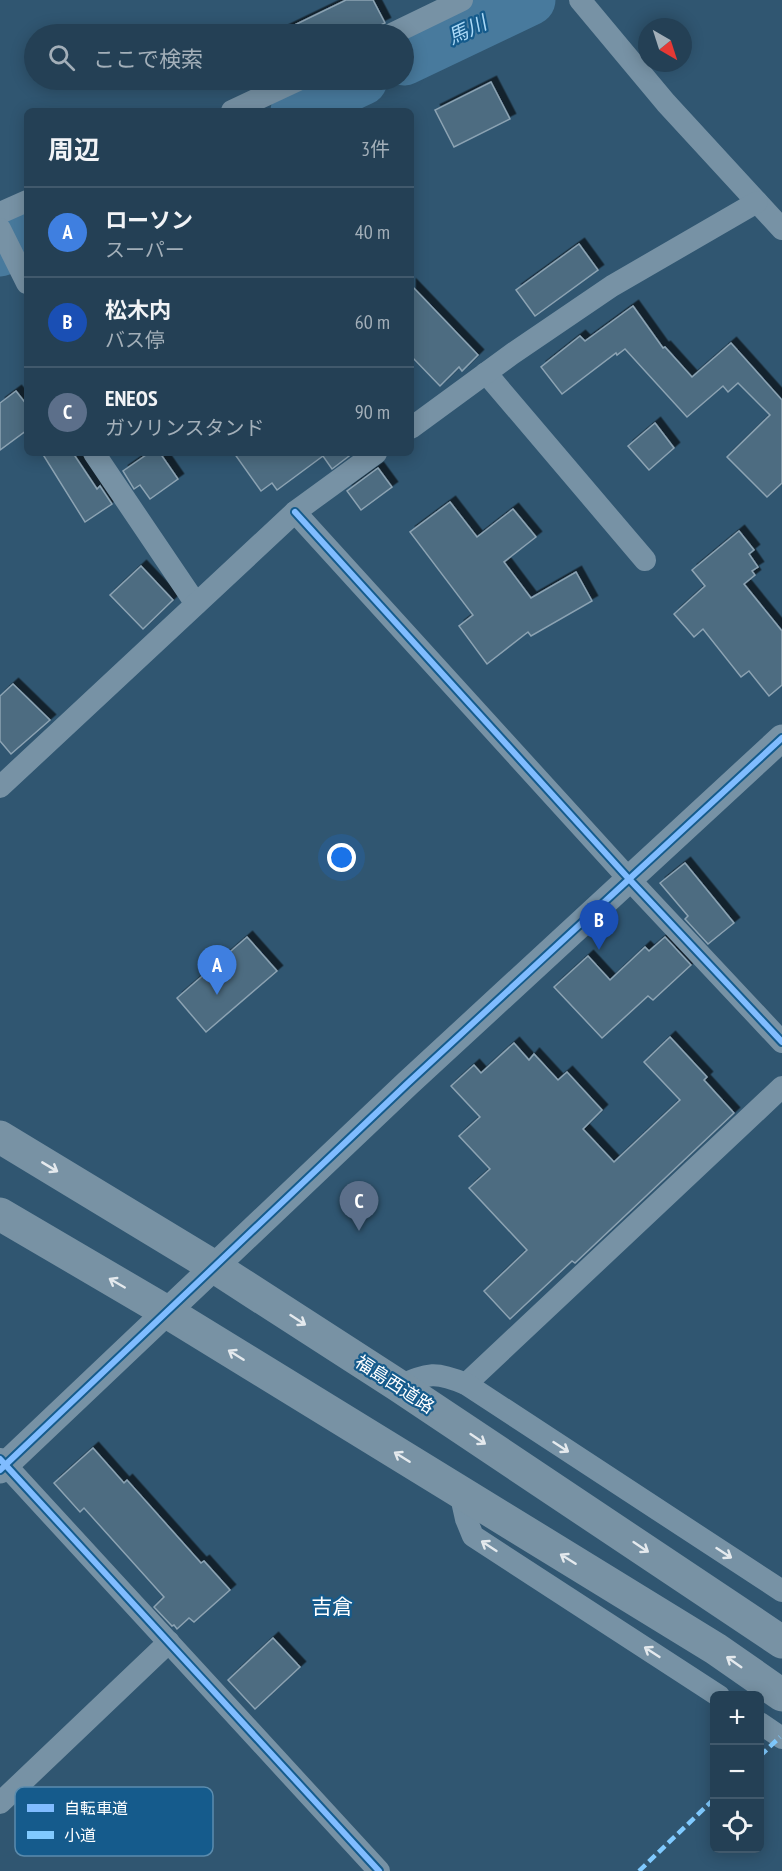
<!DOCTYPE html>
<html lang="ja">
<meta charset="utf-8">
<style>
:root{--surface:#244055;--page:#304b5f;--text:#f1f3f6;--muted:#a3afb9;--line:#41596c;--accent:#8bbbb9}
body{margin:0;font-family:"PT Sans Narrow","Noto Sans JP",sans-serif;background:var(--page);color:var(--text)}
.controls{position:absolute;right:18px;bottom:18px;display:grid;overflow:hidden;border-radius:9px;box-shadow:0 3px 15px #0003}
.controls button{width:54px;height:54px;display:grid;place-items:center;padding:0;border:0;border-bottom:2px solid var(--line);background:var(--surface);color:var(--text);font:30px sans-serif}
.compass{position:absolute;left:638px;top:18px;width:54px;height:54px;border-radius:50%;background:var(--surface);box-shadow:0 3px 15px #0003;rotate:141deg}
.you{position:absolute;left:342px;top:858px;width:21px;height:21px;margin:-15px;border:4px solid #fff;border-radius:50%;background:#1a73e8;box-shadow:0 0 0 9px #1a73e833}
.badge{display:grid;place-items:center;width:39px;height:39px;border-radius:50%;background:var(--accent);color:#fff;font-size:20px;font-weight:700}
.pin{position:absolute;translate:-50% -50px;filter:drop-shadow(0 2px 3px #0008)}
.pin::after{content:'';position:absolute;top:32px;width:21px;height:18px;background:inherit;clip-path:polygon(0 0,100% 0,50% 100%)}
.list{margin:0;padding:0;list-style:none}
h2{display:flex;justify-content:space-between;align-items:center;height:78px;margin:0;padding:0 24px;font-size:26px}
h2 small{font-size:20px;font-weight:400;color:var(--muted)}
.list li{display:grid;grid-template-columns:39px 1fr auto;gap:18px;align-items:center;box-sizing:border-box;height:90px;padding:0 24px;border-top:2px solid var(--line)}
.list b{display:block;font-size:22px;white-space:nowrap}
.list p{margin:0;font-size:20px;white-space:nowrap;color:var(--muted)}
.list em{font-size:20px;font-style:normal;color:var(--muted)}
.icon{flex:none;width:33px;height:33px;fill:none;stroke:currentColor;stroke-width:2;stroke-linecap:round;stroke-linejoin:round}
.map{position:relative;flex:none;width:782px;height:1871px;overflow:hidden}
.search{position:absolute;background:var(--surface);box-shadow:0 3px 15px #0003;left:24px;top:24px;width:390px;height:66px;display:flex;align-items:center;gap:15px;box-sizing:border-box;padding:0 21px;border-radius:33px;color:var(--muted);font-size:22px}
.panel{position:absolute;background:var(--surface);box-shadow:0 3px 15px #0003;left:24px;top:108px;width:390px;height:348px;border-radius:9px}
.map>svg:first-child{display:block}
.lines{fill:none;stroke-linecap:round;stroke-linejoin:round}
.river{stroke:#487a9d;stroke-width:51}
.building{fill:#4d6c81;stroke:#8ca3b3;stroke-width:1.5;filter:url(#shadow)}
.minor{stroke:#7792a5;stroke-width:22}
.tertiary{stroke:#7792a5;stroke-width:27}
.trunk{stroke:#7892a4;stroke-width:33}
.quiet{stroke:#80caff;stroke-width:4.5;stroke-dasharray:9 4.5;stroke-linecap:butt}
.cycleway-casing{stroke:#155b8c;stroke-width:10}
.cycleway{stroke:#80bcff;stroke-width:6}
.oneway{stroke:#e4e9ed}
.labels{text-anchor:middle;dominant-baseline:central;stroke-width:4.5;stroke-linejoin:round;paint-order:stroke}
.street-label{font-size:18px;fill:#fff;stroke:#155b8c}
.water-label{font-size:20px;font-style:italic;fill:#aad9f7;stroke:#155b8c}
.quarter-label{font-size:21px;fill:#fff;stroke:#155b8c}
.key{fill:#155b8c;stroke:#5b8cae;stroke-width:1.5}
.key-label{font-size:16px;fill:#fff}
</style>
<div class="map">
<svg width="782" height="1871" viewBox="0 0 782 1871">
<defs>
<filter id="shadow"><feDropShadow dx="5.5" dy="-5.5" stdDeviation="0" flood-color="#0009"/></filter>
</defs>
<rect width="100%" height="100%" fill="#305671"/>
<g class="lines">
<g class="river">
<path d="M404 60 530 0"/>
<path d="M296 111 362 80"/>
<path d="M0 251 27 239"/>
</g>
</g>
<g class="building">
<path d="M346 0H373L385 23 362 34H276Z"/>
<path d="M491 82 510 119 454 147 435 110Z"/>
<path d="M579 244 598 270 535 316 516 290Z"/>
<path d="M411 285 478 355 462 371 459 367 440 386 411 356Z"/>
<path d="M633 306 663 348 665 347 692 377 731 343 782 400V483L767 497 727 457 770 415 738 383 728 392 723 386 687 417 625 349 617 355 616 353 562 394 541 367 580 336 585 341Z"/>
<path d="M16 391 27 405V430L0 450V403Z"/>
<path d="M655 423 674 448 649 470 628 446Z"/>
<path d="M42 453H73L97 489 100 486 112 504 85 522Z"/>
<path d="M149 453H160L178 479 150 499 140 485 134 489 123 471Z"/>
<path d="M234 453H353L332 469 323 456 277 490 272 483 261 491Z"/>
<path d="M378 468 392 487 361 510 347 491Z"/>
<path d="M450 502 477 537 513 509 536 537 504 562 531 598 576 572 592 601 531 636 528 632 487 664 459 626 473 615 410 532Z"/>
<path d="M739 531 754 550 749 554 758 567 752 571 755 575 744 584 782 631V685L769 696 749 671 741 677 703 629 694 637 674 614 705 586 692 570Z"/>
<path d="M141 566 173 600 143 629 110 595Z"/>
<path d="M13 684 50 720 11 754 0 741V696Z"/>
<path d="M685 863 734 923 708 944 685 919 688 916 660 883Z"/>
<path d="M247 937 277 971 206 1032 177 998Z"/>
<path d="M665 937 691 965 653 1000 648 996 602 1038 554 987 588 956 610 980 645 947 649 951Z"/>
<path d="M670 1037 707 1077 704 1080 734 1113 575 1263 572 1261 510 1319 484 1291 527 1250 469 1188 490 1169 459 1136 480 1117 451 1086 474 1065 481 1073 514 1043 529 1060 534 1054 558 1080 567 1072 602 1110 583 1129 614 1162 680 1100 644 1062Z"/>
<path d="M93 1448 124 1483 127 1480 201 1563 204 1561 230 1590 194 1622 189 1618 177 1629 174 1625 172 1626 154 1607 164 1597 84 1508 80 1512 54 1483Z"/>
<path d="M273 1638 300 1667 255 1709 228 1680Z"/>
</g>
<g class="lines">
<g class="minor">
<path d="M580 0 666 103 782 229"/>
<path d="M392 34 462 0"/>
<path d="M232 111 298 80"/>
<path d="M0 213 27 201"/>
<path d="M0 229 27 283"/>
<path d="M486 373 645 560"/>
<path d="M411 428 512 354 612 286 757 202"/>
<path d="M94 453 196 604"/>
<path d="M295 512 629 879 782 1042"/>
<path d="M0 787 295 512 376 453"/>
<path d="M466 1384 782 1087"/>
<path d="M399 1386C429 1373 435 1371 466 1384L782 1591"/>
<path d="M0 1459 379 1871"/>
<path d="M460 1492 466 1519 473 1536 719 1696"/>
<path d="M760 1723 782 1738"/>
<path d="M0 1803 169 1642"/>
</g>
<path class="tertiary" d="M0 1470 407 1084 782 738"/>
<g class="trunk">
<path d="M0 1137 213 1266 399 1386 782 1642"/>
<path d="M0 1214 167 1312 716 1649 782 1695"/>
</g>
<g class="quiet">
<path d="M760 1756 780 1737"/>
<path d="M639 1871 714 1799"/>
</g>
<g class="cycleway-casing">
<g id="cycleway">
<path d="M295 512 629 879 782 1042"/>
<path d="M0 1459 379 1871"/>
<path d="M0 1470 407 1084 782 738"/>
</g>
</g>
<use href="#cycleway" class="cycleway"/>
</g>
<defs><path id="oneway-shaft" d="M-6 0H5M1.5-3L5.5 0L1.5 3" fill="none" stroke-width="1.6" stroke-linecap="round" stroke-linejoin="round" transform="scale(1.5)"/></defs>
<g class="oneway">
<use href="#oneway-shaft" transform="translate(50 1167) rotate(31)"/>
<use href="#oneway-shaft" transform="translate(117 1283) rotate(-150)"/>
<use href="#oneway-shaft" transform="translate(298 1320) rotate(33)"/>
<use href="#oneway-shaft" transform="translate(236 1355) rotate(-148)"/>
<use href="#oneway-shaft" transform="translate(478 1439) rotate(34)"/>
<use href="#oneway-shaft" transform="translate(561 1447) rotate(33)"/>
<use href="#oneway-shaft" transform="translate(402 1457) rotate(-148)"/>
<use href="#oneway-shaft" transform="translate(489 1546) rotate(-147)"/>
<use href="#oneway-shaft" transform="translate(641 1547) rotate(34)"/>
<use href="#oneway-shaft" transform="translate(724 1553) rotate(33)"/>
<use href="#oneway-shaft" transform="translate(568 1559) rotate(-148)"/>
<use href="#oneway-shaft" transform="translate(652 1652) rotate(-147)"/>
<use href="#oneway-shaft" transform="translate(734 1662) rotate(-145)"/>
</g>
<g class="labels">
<g class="street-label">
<text transform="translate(395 1384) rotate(33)">福島西道路</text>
</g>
<g class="water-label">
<text transform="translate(467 30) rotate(-25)">馬川</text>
</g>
<g class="quarter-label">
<text x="332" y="1606">吉倉</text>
</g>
</g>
<rect x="15" y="1787" width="198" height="69" rx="9" class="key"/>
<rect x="27" y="1804" width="27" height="8" fill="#80bcff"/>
<rect x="27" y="1831" width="27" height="8" fill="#80caff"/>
<g class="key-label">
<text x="64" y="1814">自転車道</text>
<text x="64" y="1841">小道</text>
</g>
</svg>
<div class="controls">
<button>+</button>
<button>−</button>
<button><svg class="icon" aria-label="locate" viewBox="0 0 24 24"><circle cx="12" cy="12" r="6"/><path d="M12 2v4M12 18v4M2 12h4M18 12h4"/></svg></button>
</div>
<svg class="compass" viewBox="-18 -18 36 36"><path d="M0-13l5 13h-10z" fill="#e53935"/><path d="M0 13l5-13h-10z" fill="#a3afb9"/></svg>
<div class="you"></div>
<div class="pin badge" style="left:217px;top:995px;background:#3f7fe0">A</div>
<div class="pin badge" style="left:599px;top:950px;background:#1a4fb4">B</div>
<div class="pin badge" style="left:359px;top:1231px;background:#5c6f8a">C</div>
<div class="search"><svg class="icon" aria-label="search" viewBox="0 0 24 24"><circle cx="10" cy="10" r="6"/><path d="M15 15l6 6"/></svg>ここで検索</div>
<section class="panel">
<h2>周辺<small>3件</small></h2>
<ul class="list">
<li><span class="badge" style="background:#3f7fe0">A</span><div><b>ローソン</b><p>スーパー</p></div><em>40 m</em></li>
<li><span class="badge" style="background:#1a4fb4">B</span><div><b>松木内</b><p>バス停</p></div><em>60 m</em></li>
<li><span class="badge" style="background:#5c6f8a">C</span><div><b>ENEOS</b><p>ガソリンスタンド</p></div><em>90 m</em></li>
</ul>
</section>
</div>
